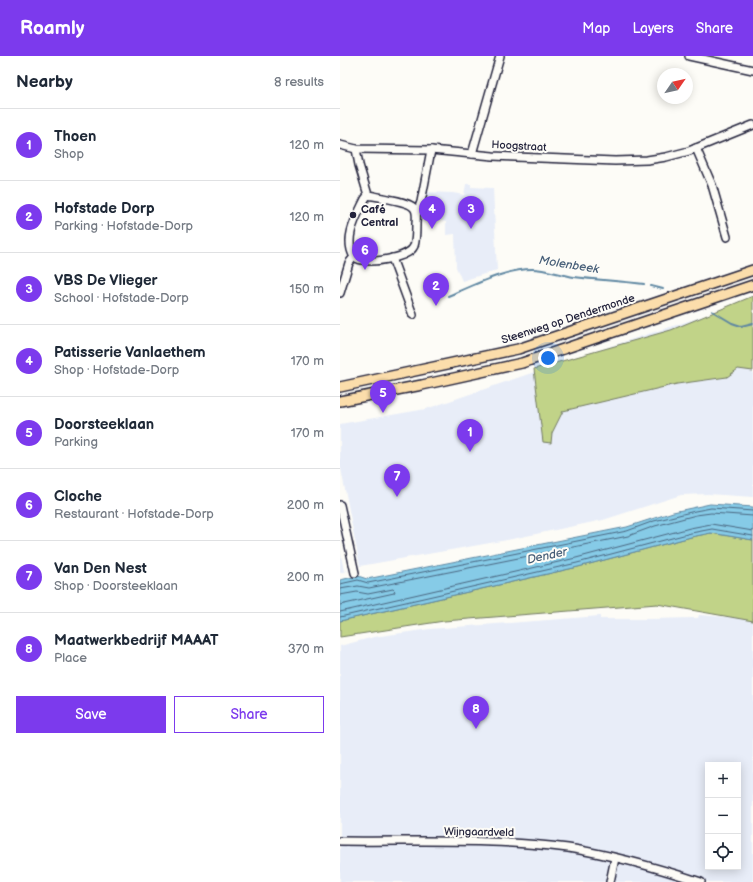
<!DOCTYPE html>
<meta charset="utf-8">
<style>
:root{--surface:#fff;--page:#f6f6f7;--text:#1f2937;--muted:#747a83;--line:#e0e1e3;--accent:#7c3aed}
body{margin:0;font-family:"Balsamiq Sans",sans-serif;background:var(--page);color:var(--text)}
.controls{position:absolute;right:12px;bottom:12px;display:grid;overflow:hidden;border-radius:0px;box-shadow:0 2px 10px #0003}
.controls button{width:36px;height:36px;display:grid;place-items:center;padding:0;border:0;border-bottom:1px solid var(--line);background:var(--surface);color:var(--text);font:20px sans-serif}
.compass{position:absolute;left:317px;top:12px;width:36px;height:36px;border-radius:50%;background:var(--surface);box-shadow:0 2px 10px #0003;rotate:56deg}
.you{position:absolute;left:208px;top:302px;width:14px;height:14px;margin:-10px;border:3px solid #fff;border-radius:50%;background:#1a73e8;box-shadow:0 0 0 6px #1a73e833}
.badge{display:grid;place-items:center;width:26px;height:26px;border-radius:50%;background:var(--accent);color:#fff;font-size:13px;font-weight:700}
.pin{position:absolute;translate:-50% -33px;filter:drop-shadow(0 1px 2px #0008)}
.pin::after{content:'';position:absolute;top:21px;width:14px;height:12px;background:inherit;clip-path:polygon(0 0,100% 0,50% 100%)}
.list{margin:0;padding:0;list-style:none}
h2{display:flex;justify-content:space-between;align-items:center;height:52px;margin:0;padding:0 16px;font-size:17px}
h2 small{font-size:13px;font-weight:400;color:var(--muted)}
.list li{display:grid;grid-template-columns:26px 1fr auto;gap:12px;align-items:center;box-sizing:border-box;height:72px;padding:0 16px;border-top:1px solid var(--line)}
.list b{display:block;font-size:15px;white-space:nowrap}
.list p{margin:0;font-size:13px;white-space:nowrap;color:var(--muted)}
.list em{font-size:13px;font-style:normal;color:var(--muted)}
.actions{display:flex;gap:8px;padding:12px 16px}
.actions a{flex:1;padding:9px 0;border:1px solid var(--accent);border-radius:0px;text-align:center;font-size:14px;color:var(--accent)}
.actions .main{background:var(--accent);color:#fff}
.icon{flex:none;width:22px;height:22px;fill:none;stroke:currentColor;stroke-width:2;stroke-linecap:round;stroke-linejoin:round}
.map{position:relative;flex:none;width:413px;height:826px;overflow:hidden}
header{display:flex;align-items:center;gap:24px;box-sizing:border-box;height:56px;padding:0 20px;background:var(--accent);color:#fff}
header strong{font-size:19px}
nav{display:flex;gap:22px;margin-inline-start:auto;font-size:14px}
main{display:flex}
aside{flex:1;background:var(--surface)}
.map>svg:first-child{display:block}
.built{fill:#e8edf8;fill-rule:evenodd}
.green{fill:#c1d388;stroke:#727a62}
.water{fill:#86cbe7;stroke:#5e87a2}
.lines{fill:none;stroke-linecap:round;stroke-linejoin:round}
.shore{stroke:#4a6680;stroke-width:1}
.stream{stroke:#5e87a2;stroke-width:2}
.minor-casing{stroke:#22223b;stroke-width:10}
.major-casing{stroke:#22223b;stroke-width:12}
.minor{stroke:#fdfcf7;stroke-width:7}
.major{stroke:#fbddab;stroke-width:9}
.poi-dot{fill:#22223b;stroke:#fdfcf7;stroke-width:1.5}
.labels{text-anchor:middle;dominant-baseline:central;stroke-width:4;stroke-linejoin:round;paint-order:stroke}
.street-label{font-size:11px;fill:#22223b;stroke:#fdfcf7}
.poi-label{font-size:11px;font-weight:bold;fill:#22223b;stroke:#fdfcf7;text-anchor:start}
.water-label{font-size:12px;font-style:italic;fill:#455d77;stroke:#fdfcf7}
</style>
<header>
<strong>Roamly</strong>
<nav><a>Map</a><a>Layers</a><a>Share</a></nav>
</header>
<main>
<aside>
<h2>Nearby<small>8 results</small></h2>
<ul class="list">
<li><span class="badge">1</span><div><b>Thoen</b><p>Shop</p></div><em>120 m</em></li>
<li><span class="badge">2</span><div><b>Hofstade Dorp</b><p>Parking · Hofstade-Dorp</p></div><em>120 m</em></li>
<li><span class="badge">3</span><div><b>VBS De Vlieger</b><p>School · Hofstade-Dorp</p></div><em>150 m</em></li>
<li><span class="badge">4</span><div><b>Patisserie Vanlaethem</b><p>Shop · Hofstade-Dorp</p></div><em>170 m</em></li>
<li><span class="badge">5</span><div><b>Doorsteeklaan</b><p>Parking</p></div><em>170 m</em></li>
<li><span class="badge">6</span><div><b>Cloche</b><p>Restaurant · Hofstade-Dorp</p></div><em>200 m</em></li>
<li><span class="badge">7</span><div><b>Van Den Nest</b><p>Shop · Doorsteeklaan</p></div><em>200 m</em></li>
<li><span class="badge">8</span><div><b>Maatwerkbedrijf MAAAT</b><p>Place</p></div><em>370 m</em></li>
</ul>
<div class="actions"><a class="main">Save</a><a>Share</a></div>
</aside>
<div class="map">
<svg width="413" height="826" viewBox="0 0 413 826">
<rect width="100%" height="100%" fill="#fdfcf7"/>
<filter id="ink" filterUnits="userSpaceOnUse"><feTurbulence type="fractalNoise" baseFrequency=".025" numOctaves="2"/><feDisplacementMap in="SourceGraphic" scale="8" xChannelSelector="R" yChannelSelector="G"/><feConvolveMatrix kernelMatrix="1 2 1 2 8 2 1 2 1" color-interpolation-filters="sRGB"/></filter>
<g filter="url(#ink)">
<g class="built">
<path d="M126 128H131V131L153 132 157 214 122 225 116 211 115 178 106 179V166L97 164 96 168 80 164 86 136 113 137 124 139Z"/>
<path d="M413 244V441L368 438 341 439 263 464 167 484 20 510 0 517V494L4 515 20 510 0 408V368L86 353 268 291Z"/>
<path d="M359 559 413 563V826H0V590L34 581 90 573 260 560V563H311L353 562H358ZM368 709H398V811H368Z"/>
</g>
<g class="green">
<path d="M413 240V315L398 313 387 321 337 328 223 355 212 377 211 387 203 386 194 313 331 274Z"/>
<path d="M371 477 413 484V565L317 548 104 565 0 581V565L238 511 351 481Z"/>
</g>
<path class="water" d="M370 448 413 451V484L371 477 351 481 238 511 0 565V524L18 520 27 523 287 471 333 456Z"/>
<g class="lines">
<g class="shore">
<path d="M0 528 18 524 28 527 287 475 314 465 355 455 371 452 413 455"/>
<path d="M0 533 18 530 29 532 288 480 315 470 356 459 371 457 413 460"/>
<path d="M0 539 17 536 28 538 53 533 55 535 54 537 0 549"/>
<path d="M0 556 236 502 350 472 371 468 413 475"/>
<path d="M0 561 237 507 351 477 372 473 413 480"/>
</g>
<g class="stream">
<path d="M311 230 323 233"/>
<path d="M108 240C132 230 165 213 192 213 206 213 220 219 234 221 257 224 281 225 304 228"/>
<path d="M372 255 392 267 401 270 413 267"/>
</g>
<g class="minor-casing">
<g id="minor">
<path d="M349 0 413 14"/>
<path d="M0 89 16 93 91 94 153 100 275 105 307 104 326 101 349 95 413 69"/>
<path d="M356 92 372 129 387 181"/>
<path d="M16 93 19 109 28 139 25 143C17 160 3 182 14 201 16 202 19 204 22 204 34 207 69 202 74 190 76 184 76 174 76 168 76 162 78 155 73 151 67 145 37 141 28 139"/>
<path d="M132 98 160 0"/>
<path d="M77 157 81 146 91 94"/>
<path d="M52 202 73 259"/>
<path d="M0 237 9 207 14 201"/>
<path d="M0 449 15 517"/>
<path d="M0 785C75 786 154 782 228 792 273 799 318 812 361 826"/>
<path d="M270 826 275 802"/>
</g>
</g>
<g class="major-casing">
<g id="major">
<path d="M0 331 178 293 413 214"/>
<path d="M0 345 82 329 182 307 413 229"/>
</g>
</g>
<use href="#minor" class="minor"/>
<use href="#major" class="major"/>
</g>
</g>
<circle class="poi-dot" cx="13" cy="159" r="4"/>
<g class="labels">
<g class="street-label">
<text transform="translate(179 90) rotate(3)">Hoogstraat</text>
<text transform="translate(228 263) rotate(-18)">Steenweg op Dendermonde</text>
<text transform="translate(139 776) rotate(1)">Wijngaardveld</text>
</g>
<g class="poi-label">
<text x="21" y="153">Café<tspan x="21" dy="13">Central</tspan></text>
</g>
<g class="water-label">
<text transform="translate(229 209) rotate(9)">Molenbeek</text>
<text transform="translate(207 500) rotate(-12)">Dender</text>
</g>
</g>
</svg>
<div class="controls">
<button>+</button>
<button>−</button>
<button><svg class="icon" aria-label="locate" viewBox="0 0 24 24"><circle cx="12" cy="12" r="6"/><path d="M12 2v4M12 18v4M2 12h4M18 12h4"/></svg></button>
</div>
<svg class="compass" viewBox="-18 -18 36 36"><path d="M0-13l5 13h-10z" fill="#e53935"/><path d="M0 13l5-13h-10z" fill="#747a83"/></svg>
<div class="you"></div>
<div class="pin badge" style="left:130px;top:396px">1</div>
<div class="pin badge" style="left:96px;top:250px">2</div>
<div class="pin badge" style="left:131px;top:173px">3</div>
<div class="pin badge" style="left:92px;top:173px">4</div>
<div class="pin badge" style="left:43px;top:357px">5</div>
<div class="pin badge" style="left:25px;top:214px">6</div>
<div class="pin badge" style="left:57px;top:441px">7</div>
<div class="pin badge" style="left:136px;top:673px">8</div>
</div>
</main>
